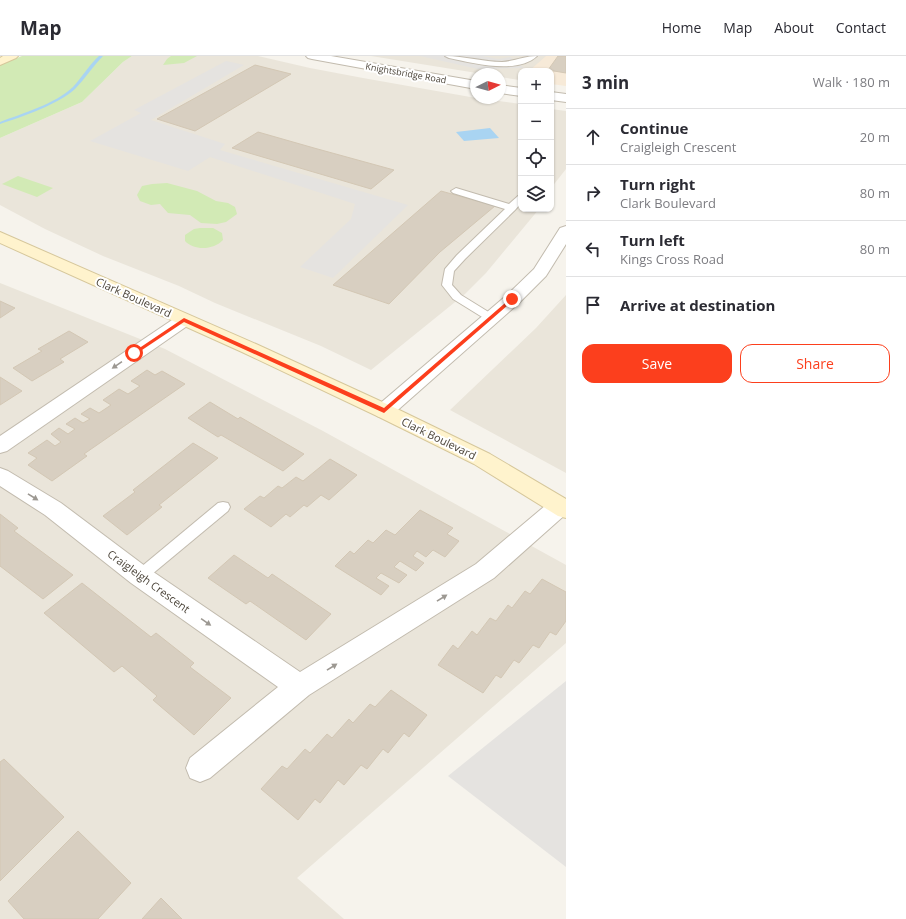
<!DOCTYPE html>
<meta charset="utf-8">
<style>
:root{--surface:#fff;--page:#f2f2f3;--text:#2b2b33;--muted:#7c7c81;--line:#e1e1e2;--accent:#fc3f1d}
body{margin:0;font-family:"Open Sans",sans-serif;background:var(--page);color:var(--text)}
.controls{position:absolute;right:12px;top:12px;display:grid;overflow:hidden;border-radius:8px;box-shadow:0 1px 3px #0004}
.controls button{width:36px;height:36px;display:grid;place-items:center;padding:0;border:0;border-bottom:1px solid var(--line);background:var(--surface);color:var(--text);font:20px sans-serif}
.compass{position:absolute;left:470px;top:12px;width:36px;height:36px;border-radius:50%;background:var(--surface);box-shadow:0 1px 3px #0004;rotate:84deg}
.stop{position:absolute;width:12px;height:12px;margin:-9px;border:3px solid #fc3f1d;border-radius:50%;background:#fff}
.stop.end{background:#fc3f1d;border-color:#fff;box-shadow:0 1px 4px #0008}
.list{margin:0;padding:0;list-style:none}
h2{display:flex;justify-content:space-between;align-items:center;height:52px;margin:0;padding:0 16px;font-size:17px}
h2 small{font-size:13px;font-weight:400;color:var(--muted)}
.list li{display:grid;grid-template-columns:26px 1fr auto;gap:12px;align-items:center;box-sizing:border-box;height:56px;padding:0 16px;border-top:1px solid var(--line)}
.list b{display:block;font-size:15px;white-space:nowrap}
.list p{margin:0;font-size:13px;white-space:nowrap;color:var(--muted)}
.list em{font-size:13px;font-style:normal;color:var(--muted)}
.actions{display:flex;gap:8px;padding:12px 16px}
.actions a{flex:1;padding:9px 0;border:1px solid var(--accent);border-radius:12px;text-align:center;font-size:14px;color:var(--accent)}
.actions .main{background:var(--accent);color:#fff}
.icon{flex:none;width:22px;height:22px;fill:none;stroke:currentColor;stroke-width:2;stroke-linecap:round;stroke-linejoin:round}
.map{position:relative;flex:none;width:566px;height:863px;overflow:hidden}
header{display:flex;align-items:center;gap:24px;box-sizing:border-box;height:56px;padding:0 20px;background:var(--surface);border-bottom:1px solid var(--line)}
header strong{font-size:19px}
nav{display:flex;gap:22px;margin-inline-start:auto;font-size:14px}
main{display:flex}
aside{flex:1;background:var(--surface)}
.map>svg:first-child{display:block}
.residential{fill:#eae5da}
.commercial{fill:#f7ead8}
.green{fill:#d2eab5}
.parking{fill:#e5e3e0}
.water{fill:#a9d4f2}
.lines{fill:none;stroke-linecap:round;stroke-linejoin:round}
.stream{fill:#a9d4f2;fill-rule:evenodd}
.building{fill:#d8cfc1;stroke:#d3c7b4}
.lane-casing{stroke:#c2bbae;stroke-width:2}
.street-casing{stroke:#c2bbae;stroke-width:2}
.secondary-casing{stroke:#d6c79b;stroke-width:2}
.lane{fill:#fff;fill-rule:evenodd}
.street{fill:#fff;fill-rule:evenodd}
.secondary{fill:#fff3cd;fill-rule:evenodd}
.oneway{fill:#9c9892}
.route{fill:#fc3f1d}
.labels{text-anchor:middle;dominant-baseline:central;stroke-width:4;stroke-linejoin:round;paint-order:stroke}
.far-street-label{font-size:9px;fill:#4b4439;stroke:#fff}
.street-label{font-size:11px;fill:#4b4439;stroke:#fff}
</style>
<header>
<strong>Map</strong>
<nav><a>Home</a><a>Map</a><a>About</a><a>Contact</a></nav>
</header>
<main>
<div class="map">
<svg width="566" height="863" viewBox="0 0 566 863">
<rect width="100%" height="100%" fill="#f6f3ec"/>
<g class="residential">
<path d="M132 0H258L310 12 363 22 476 42 521 48V153H539L486 217 465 238 371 314 321 290 215 247 179 230 103 200 45 173 0 149V82L82 46 123 6Z"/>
<path d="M371 0H547L530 15H521V22L519 24 500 21V18H483Z"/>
<path d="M551 53 566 55V113L551 132Z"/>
<path d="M0 227 165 293 323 375 566 509V587L297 822 344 863H0Z"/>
<path d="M566 239V417L450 354 536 272Z"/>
</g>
<path class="commercial" d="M546 0H566V30L551 28V15H529Z"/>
<g class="green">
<path d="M22 0H132L123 6 82 46 0 82V9Z"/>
<path d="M171 0H197L184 7 163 9 167 3Z"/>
<path d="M18 120 53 132 37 141 2 128Z"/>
<path d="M167 127 197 135 216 145 228 147 235 151 237 158 226 166 217 168 201 167 190 159 168 157 160 148 151 149 140 145 137 139 142 130 152 128Z"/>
<path d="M200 172H213L222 177 223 184C214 194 194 195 185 185V179L194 173Z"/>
</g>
<g class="parking">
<path d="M420 0H482L498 3 510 1 524 12 478 13Z"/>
<path d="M226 5 244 9 151 64 225 88 220 94 408 149 333 222 300 211 351 163 355 148 210 101 188 115 90 85 141 57 134 54Z"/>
<path d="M566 625V811L448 720Z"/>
</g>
<path class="water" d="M490 72 499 82 464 85 456 76Z"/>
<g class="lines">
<path class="stream" d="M99 0H103C93 10 85 23 75 33 59 48 22 61 0 68V66C23 57 55 48 73 31 82 21 89 9 99 0Z"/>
</g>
<g class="building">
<path d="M558 0H566V17L548 14Z"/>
<path d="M255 9 291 18 195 75 157 63Z"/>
<path d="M258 76 314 92 394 114 371 133 232 92Z"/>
<path d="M441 135 495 150 440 196 389 248 333 229Z"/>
<path d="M0 245 15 252 0 262Z"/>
<path d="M69 275 88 286 60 303 64 306 32 325 13 312 42 295 38 293Z"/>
<path d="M147 314 155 319 162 315 185 328 84 398 87 400 52 425 28 409 37 402 28 397 47 384 55 390 61 386 51 378 59 372 68 378 75 373 66 368 75 362 83 367 90 363 81 358 90 352 99 357 111 349 103 344 119 333 128 338 140 330 131 325Z"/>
<path d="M0 321 22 335 0 349Z"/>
<path d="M210 346 238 363 240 361 304 398 283 415 221 379 218 381 188 362Z"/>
<path d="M193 387 218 402 159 449 162 451 127 479 103 460 135 436 133 434Z"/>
<path d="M330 403 357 419 329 444 321 439 307 451 304 449 290 461 286 458 271 471 244 453 260 440 264 442 278 430 282 432 296 421 303 425Z"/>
<path d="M420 454 453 472 447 478 459 485 445 501 433 494 426 501 417 495 413 500 424 507 416 515 400 505 394 511 407 519 399 527 381 517 376 522 389 530 381 539 335 510 350 495 354 498 368 484 373 487 386 474 395 479Z"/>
<path d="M0 458 18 472 14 475 73 519 43 543 0 510Z"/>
<path d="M234 499 268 522 272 518 331 558 306 584 250 545 246 548 208 522Z"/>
<path d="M542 523 566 536V565L556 579 550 576 539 592 533 589 519 607 514 604 501 622 496 619 483 637 438 609 453 589 458 593 472 575 477 579 490 562 496 565 508 549 512 552 525 535 530 538Z"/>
<path d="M82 527 151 581 156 577 194 607 190 611 231 642 194 679 153 644 157 640 122 610 114 616 44 557Z"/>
<path d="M391 634 427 659 409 681 404 677 388 697 383 693 367 713 361 709 344 729 338 724 320 747 315 743 298 764 261 733 282 710 287 713 305 693 310 697 327 678 332 682 349 663 353 667 370 648 375 651Z"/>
<path d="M4 703 64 761 0 825V706Z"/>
<path d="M78 775 131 827 98 863H24L8 845Z"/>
<path d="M161 842 182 863H142Z"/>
</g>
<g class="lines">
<g class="lane-casing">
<g id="lane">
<path d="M445 0C465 0 483 6 502 6 515 5 525 0 537 0 517 19 473 7 449 2Z"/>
<path d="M456 132 509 148 518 140 521 139V147L515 154 465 203 454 215 452 229 461 239 495 260 497 262 495 264H487L453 243 442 229 445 213 457 199 505 153 453 137 451 135Z"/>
<path d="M223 446 228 447 230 451 228 455 145 524 140 526 135 524 132 520 135 516 218 447Z"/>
</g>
</g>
<g class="street-casing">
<g id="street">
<path d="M306 0H331L476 25V33L312 3 308 2Z"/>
<path d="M500 29 521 32V40L500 37Z"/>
<path d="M551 36 566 38V46L551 44Z"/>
<path d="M566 170V188L546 220 519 247 391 360 384 362 377 360 374 355 377 350 507 239 534 213 560 172Z"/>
<path d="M184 259 190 260 193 264 190 268 7 395 0 397V380L178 260Z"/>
<path d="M0 412 8 415 61 447 149 513 300 616 476 508 552 444 560 442 566 444V458L494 522 309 639 210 722 200 726 190 722 186 712 190 702 278 631 131 527 45 459 0 430Z"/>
</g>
</g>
<g class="secondary-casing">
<g id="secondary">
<path d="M3 0H18L16 2 0 9V2Z"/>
<path d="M0 176 256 288 391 350 490 398 566 443V462L558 460 474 408 377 360 242 296 0 187Z"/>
</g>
</g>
<use href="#lane" class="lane"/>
<use href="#street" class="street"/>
<use href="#secondary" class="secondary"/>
</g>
<defs><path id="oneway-solid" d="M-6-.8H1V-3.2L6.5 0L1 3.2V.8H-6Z"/></defs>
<g class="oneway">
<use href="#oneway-solid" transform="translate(117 309) rotate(146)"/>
<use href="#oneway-solid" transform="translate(33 441) rotate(32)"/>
<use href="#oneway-solid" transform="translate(442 542) rotate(-32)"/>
<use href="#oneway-solid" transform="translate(206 566) rotate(35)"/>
<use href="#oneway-solid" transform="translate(332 611) rotate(-32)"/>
</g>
<path class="route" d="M511 242 515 243 384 357 184 266 136 298 132 297 184 262 384 352Z"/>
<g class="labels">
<g class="far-street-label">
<text transform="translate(406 17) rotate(10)">Knightsbridge Road</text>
</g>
<g class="street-label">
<text transform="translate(134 241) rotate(24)">Clark Boulevard</text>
<text transform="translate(439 382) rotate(26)">Clark Boulevard</text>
<text transform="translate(149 525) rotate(36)">Craigleigh Crescent</text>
</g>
</g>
</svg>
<div class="controls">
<button>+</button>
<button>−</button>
<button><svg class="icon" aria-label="locate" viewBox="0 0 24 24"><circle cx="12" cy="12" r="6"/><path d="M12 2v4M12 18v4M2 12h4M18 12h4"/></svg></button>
<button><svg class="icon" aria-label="layers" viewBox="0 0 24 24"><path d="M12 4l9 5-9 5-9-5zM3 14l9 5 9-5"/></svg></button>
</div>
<svg class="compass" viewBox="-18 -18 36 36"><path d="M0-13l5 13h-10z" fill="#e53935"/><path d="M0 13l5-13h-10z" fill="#7c7c81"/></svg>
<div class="stop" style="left:134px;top:297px"></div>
<div class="stop end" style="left:512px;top:243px"></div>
</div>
<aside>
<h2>3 min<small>Walk · 180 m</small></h2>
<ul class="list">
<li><svg class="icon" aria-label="ahead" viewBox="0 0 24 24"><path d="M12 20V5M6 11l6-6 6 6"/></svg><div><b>Continue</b><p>Craigleigh Crescent</p></div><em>20 m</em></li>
<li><svg class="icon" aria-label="right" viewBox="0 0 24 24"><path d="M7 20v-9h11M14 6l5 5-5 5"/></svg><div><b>Turn right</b><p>Clark Boulevard</p></div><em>80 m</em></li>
<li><svg class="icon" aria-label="left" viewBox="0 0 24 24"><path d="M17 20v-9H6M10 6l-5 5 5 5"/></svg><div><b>Turn left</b><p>Kings Cross Road</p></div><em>80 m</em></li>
<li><svg class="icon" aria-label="arrive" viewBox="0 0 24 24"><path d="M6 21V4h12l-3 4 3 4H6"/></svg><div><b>Arrive at destination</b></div></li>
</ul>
<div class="actions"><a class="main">Save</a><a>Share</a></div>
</aside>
</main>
